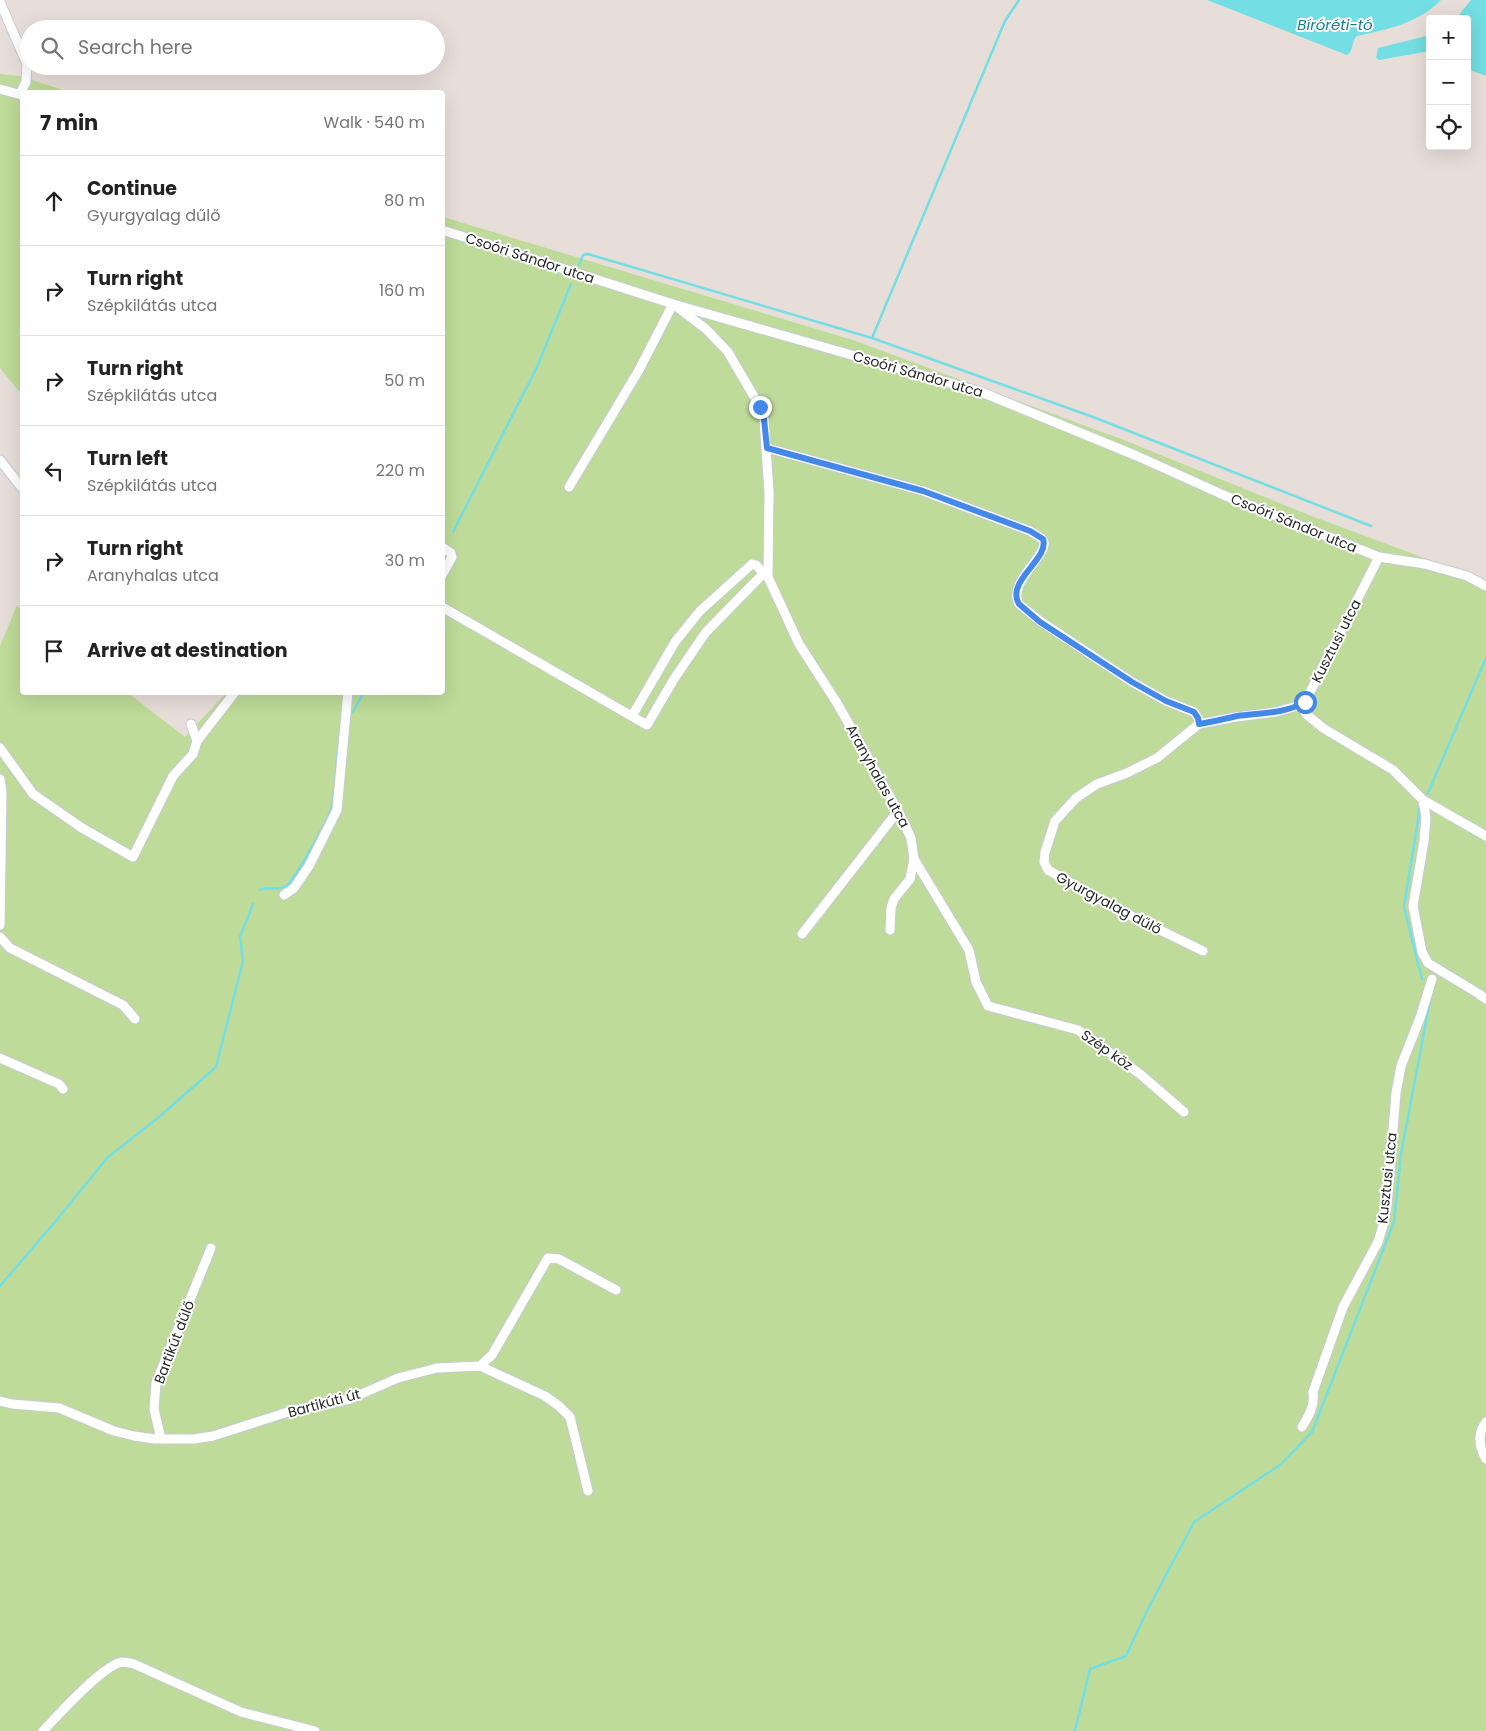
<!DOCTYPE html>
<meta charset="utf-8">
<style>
:root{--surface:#fff;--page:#f2f2f2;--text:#222;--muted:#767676;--line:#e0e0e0}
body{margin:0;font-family:Poppins,sans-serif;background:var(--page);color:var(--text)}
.controls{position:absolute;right:15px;top:15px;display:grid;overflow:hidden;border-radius:5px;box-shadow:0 5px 20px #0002}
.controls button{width:45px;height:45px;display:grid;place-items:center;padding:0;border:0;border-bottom:1px solid var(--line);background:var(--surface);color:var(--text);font:25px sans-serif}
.stop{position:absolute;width:15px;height:15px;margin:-11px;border:4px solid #4488ea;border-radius:50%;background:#fff}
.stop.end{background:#4488ea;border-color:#fff;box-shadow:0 1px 5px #0008}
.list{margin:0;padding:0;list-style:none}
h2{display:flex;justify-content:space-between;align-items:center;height:65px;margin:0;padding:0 20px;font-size:21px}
h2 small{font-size:16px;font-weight:400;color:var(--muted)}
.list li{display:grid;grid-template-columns:32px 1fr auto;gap:15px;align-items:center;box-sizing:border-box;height:90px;padding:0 20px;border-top:1px solid var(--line)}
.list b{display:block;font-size:19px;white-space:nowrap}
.list p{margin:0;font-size:16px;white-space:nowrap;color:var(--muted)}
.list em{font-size:16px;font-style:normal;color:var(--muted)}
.icon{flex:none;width:28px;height:28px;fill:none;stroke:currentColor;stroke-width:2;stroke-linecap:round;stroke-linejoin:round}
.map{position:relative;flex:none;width:1486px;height:1731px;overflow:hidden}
.search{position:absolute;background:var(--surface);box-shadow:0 5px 20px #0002;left:20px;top:20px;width:425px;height:55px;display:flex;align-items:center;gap:12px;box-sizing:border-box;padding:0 18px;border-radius:28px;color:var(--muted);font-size:19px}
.panel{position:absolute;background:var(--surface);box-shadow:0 5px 20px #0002;left:20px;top:90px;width:425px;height:605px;border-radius:5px}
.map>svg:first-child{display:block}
.green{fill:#bedb99}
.water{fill:#73dee3}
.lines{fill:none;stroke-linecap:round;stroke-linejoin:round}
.stream{stroke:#73dee3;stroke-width:2.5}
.minor-casing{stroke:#c5cbd4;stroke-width:11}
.minor{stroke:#fff;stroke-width:9}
.route{stroke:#4488ea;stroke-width:6}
.labels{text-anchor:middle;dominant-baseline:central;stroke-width:4;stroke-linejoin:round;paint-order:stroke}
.street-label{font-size:14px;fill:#272727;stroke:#fff}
.water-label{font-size:15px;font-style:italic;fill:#187c8a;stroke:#fff}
</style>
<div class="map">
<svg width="1486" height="1731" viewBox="0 0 1486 1731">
<rect width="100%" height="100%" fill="#e8ded9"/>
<g class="green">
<path d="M0 74 20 76 69 92H22V395L0 368Z"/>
<path d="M443 217 853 340 1121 439 1309 515 1486 581V1731H0V646L17 605 22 610V692L128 693 185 737 226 693 442 692Z"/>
</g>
<g class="water">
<path d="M1207 0H1441C1417 24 1388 29 1357 36 1351 41 1354 51 1347 55Z"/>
<path d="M1471 0H1486V76L1467 69V19H1454L1458 16Z"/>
<path d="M1430 35V51L1379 60 1376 58 1378 48Z"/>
</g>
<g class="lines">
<g class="stream">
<path d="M579 265 583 255 588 254 872 338 1093 417 1371 526"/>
<path d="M872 338 1005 21 1019 0"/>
<path d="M453 532 537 367 571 284"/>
<path d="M353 712 364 692"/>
<path d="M1428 793 1486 658"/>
<path d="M1420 807 1404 907 1422 979"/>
<path d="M260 890C268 886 278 891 286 886 295 880 329 818 332 807 336 786 336 763 339 742"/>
<path d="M0 1286 55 1222 107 1158 159 1117 216 1067 243 961 240 937 253 904"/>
<path d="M1075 1731 1090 1669 1126 1656 1147 1611 1194 1522 1280 1465 1312 1432 1394 1222 1401 1154 1430 1001"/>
</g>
<g class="minor-casing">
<g id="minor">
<path d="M0 2 27 64 26 82 20 94"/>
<path d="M0 89 22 95"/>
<path d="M442 230 673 304 981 392 1137 456 1228 497 1379 557 1425 564 1467 576 1486 586"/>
<path d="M677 307 706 329 728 352 760 407 764 419 769 492 768 577 799 644 837 703 898 811 911 838 914 859 969 950 976 982 988 1006 1078 1030 1140 1074 1184 1112"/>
<path d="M767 448 923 491 1030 531C1033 534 1041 536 1043 540 1052 553 1006 582 1019 604L1040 621 1132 682 1166 701 1194 712 1198 718 1199 724"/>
<path d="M0 460 22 488"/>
<path d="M569 487 639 370 673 304"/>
<path d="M442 547 451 553 452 557 442 575"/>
<path d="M1379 557 1305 702 1304 709 1306 714 1323 728 1393 770 1423 800 1426 818 1424 841 1413 906 1422 952 1428 963 1479 994 1486 999"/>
<path d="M442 607 647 725 674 679 706 632 764 573"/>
<path d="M632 716 675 642 700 611 752 564 756 565 767 577"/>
<path d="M197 741 235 692"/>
<path d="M0 748 33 794 82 828 133 857 173 776 193 754 197 741 191 724"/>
<path d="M0 779 2 793 0 925"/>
<path d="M1423 800 1486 836"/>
<path d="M284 895 294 888 309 866 337 810 348 692"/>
<path d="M890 930 891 908 894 899 910 879 914 859"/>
<path d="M802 934 898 811"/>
<path d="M0 937 10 948 123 1005 135 1019"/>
<path d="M1203 951 1113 907 1048 870 1044 862 1045 852 1055 821 1076 798 1097 784 1127 773 1157 758 1199 724 1236 717 1276 712 1297 706 1305 702"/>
<path d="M0 1058 59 1084 63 1089"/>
<path d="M480 1366 545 1396 559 1406 570 1417 588 1491"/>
<path d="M0 1401 12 1404 59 1408 114 1431 134 1436 155 1439H194L213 1436 291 1411 350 1399 398 1378 437 1368 480 1366 492 1355 548 1258 559 1259 616 1290"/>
<path d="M1486 1422C1477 1434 1479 1447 1486 1459"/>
<path d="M1302 1427C1309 1415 1315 1406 1313 1392L1343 1307 1378 1242 1384 1222 1387 1205 1396 1093 1401 1066 1420 1018 1432 979"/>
<path d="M161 1439 154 1409 156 1383 211 1248"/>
<path d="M43 1731C57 1716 103 1665 122 1662 126 1662 130 1663 134 1664L241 1712 315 1731"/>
</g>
</g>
<use href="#minor" class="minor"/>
</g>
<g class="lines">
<path class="route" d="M760 407 764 419 767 448 923 491 1030 531 1043 539C1050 559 1005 581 1019 604L1040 622 1132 682 1166 701 1194 712 1198 718 1199 724C1211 722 1224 719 1237 716 1260 713 1284 714 1305 702"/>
</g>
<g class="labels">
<g class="street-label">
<text transform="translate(530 258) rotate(18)">Csoóri Sándor utca</text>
<text transform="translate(918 374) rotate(16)">Csoóri Sándor utca</text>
<text transform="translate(1294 523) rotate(22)">Csoóri Sándor utca</text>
<text transform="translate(1336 641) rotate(-63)">Kusztusi utca</text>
<text transform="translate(878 776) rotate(61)">Aranyhalas utca</text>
<text transform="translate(1109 903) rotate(28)">Gyurgyalag dűlő</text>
<text transform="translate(1107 1050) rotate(35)">Szép köz</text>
<text transform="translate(1387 1178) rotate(-84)">Kusztusi utca</text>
<text transform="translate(174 1342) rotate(-69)">Bartikút dűlő</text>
<text transform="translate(324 1403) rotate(-15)">Bartikúti út</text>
</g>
<g class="water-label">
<text x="1335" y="24">Bíróréti-tó</text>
</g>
</g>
</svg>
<div class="controls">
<button>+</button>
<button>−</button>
<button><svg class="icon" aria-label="locate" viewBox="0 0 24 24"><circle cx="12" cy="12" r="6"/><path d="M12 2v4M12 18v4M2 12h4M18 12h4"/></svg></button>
</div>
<div class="stop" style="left:1305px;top:702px"></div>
<div class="stop end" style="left:760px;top:407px"></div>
<div class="search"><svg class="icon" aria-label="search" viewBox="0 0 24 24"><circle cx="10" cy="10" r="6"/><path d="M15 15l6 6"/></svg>Search here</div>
<section class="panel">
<h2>7 min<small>Walk · 540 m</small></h2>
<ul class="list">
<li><svg class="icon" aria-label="ahead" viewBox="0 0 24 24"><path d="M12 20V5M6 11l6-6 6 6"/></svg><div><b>Continue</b><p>Gyurgyalag dűlő</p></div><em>80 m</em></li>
<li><svg class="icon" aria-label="right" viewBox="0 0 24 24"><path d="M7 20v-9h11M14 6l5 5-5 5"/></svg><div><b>Turn right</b><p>Szépkilátás utca</p></div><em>160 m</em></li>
<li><svg class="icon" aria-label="right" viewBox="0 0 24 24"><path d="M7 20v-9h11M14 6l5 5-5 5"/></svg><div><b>Turn right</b><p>Szépkilátás utca</p></div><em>50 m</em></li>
<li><svg class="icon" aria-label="left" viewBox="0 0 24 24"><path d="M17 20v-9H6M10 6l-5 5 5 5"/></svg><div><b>Turn left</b><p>Szépkilátás utca</p></div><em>220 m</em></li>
<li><svg class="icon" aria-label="right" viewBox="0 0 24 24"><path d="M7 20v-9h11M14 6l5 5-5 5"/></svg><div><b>Turn right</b><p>Aranyhalas utca</p></div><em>30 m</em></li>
<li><svg class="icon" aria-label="arrive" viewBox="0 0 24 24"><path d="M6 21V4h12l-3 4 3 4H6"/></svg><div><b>Arrive at destination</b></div></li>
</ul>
</section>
</div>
